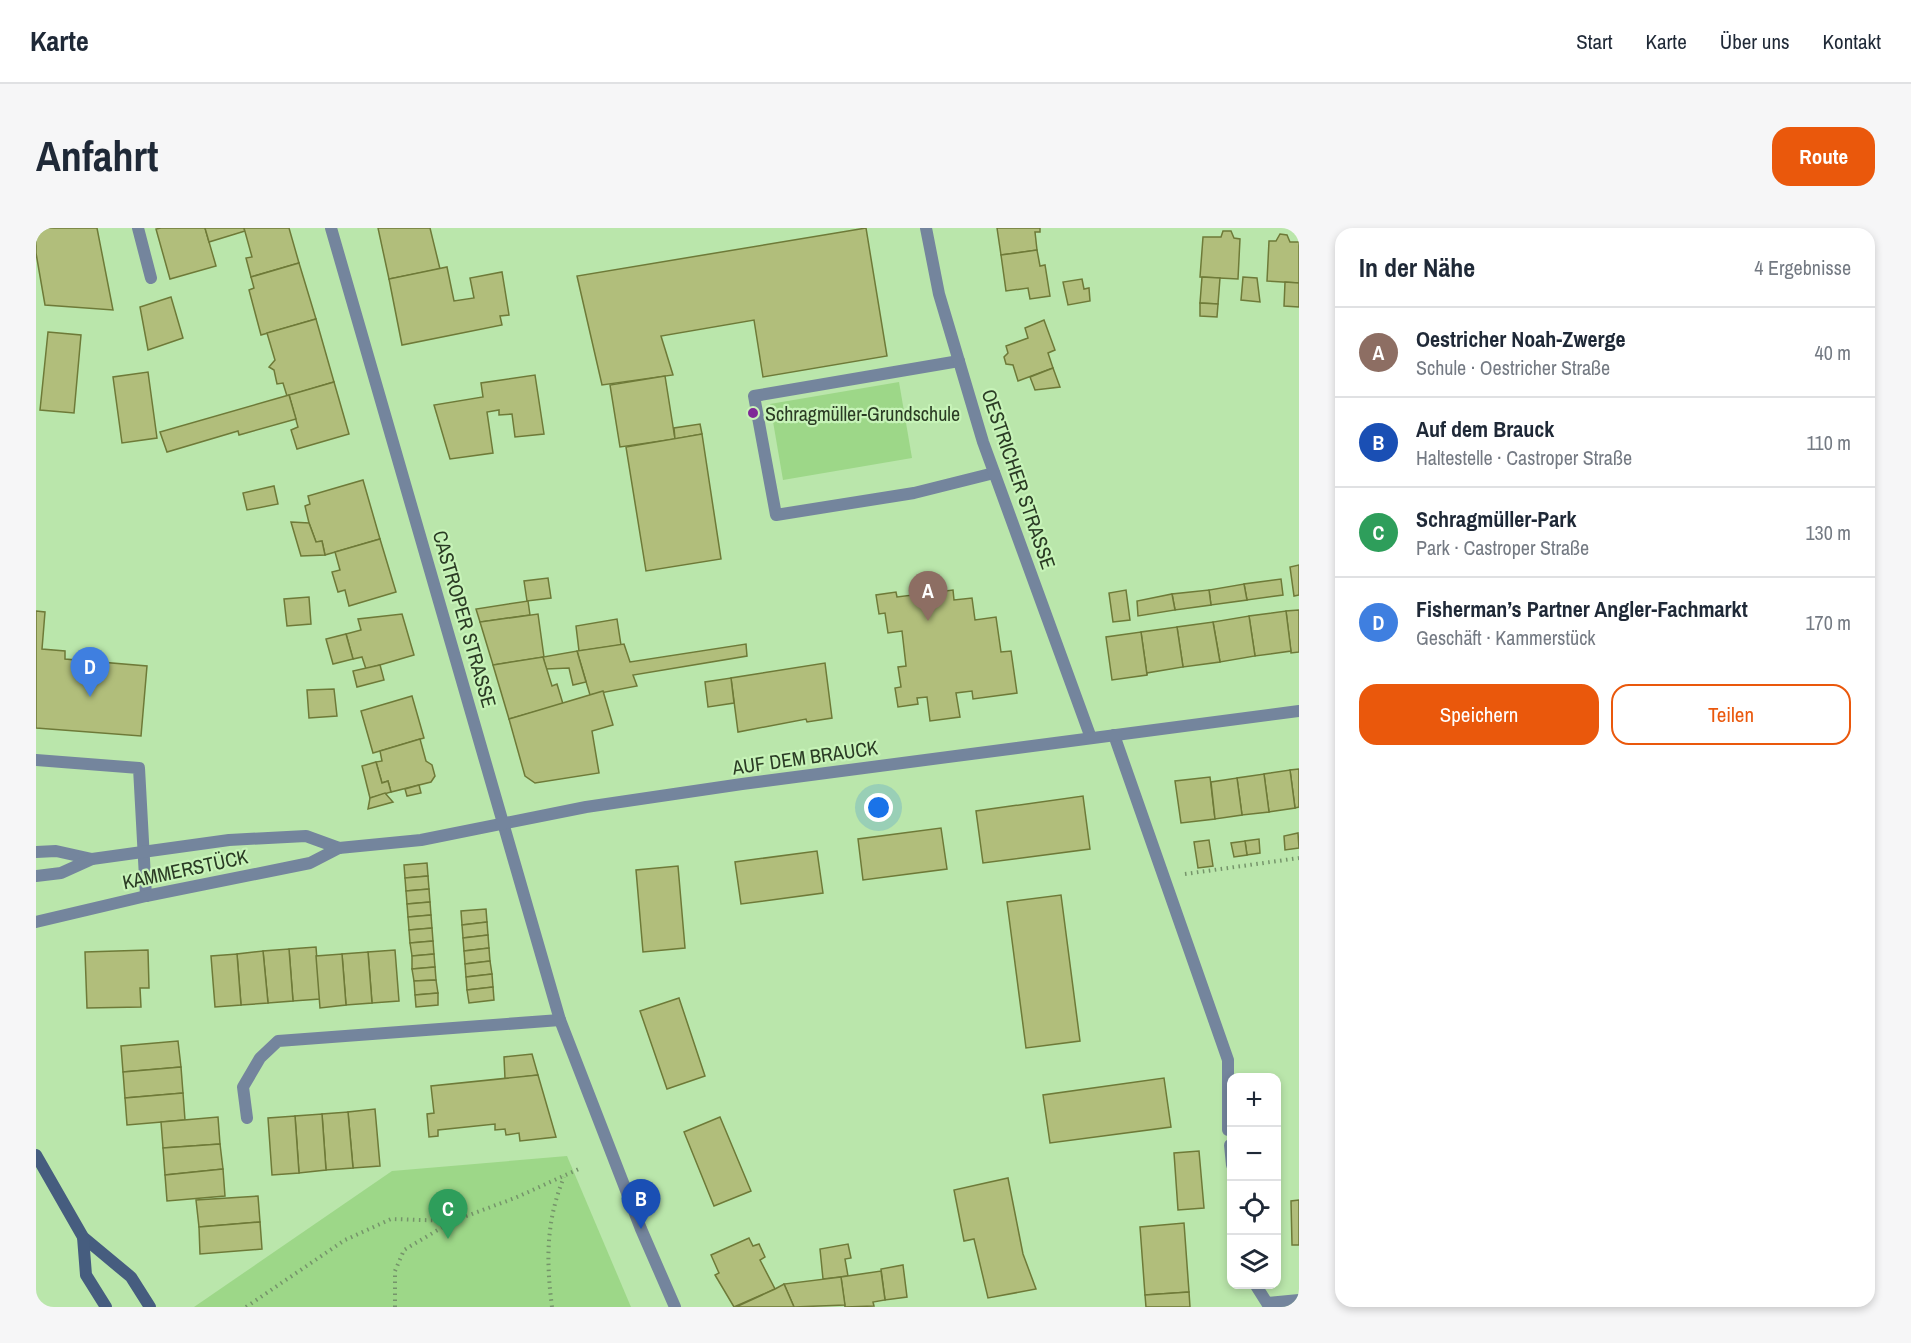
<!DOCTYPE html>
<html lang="de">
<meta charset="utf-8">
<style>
:root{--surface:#fff;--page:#f6f6f7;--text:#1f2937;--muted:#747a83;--line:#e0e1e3;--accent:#ea580c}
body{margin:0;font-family:"Archivo Narrow",sans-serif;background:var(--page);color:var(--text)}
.controls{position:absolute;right:18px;bottom:18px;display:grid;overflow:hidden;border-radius:12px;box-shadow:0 3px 9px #0003}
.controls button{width:54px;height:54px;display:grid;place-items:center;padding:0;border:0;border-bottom:2px solid var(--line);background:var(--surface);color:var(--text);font:30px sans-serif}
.you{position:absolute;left:843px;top:580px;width:21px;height:21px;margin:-15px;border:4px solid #fff;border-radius:50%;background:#1a73e8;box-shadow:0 0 0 9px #1a73e833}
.badge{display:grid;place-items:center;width:39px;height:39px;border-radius:50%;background:var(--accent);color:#fff;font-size:20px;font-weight:700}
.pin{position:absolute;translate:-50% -50px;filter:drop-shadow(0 2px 3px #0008)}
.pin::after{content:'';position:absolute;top:32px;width:21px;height:18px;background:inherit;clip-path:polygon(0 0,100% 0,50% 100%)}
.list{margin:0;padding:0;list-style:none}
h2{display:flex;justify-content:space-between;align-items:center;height:78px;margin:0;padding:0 24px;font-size:26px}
h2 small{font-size:20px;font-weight:400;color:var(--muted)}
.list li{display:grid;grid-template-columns:39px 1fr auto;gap:18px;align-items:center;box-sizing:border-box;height:90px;padding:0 24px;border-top:2px solid var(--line)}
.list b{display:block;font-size:22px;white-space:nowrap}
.list p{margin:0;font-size:20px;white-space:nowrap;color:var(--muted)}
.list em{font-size:20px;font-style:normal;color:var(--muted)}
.actions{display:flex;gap:12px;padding:18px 24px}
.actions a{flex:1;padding:14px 0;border:2px solid var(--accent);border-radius:18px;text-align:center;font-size:21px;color:var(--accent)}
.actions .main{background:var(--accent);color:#fff}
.icon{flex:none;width:33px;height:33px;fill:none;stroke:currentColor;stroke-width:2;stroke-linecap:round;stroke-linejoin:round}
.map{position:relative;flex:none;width:1263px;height:1079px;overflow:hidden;border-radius:18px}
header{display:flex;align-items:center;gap:36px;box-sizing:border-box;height:84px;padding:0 30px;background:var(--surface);border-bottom:2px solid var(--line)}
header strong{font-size:28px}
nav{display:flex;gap:33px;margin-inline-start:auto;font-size:21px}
.intro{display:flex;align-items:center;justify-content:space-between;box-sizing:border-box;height:144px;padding:0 36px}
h1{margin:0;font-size:42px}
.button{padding:15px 27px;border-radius:18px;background:var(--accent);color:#fff;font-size:21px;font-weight:700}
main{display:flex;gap:36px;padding:0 36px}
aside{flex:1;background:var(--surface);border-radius:18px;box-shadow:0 3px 9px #0003}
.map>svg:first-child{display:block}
.green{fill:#9dd788}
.building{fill:#b1be7b;stroke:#6e7a38;stroke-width:1.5}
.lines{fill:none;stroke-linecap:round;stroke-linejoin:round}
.path{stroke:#75946a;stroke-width:4;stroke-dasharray:1.5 4.5;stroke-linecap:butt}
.service{stroke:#74859d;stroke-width:12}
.minor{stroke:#74859d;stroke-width:12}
.secondary{stroke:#465d7f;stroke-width:12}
.poi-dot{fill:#7f2997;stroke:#c7f3b8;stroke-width:2}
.labels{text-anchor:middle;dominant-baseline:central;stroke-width:4.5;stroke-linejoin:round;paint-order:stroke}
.poi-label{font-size:20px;fill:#2a3b24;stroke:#c7f3b8;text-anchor:start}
.street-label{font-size:20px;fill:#2a3b24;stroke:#c7f3b8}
</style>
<header>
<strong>Karte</strong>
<nav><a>Start</a><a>Karte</a><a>Über uns</a><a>Kontakt</a></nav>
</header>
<div class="intro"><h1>Anfahrt</h1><a class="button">Route</a></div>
<main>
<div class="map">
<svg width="1263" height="1079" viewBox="0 0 1263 1079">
<rect width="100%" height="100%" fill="#bae6ab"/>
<g class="green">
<path d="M863 154 876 230 747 252 734 176Z"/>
<path d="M531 928 595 1079H158L356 943Z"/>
</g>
<g class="building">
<path d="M0 0H61L77 82 9 77 0 25Z"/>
<path d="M125 0H169L180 38 134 51 120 1Z"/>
<path d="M169 0H208L209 3 173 14Z"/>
<path d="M208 0H253L263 35 215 49 210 30 216 29Z"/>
<path d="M342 0H394L404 41 353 51Z"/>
<path d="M830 0 851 128 727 149 718 92 625 108 637 147 566 157 541 48Z"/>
<path d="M961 0H1004V4H999L1001 22 965 27Z"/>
<path d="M1187 3H1195L1198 10 1204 11 1202 51 1164 49 1167 9H1185Z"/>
<path d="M1244 6 1251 7 1254 14H1263V55L1231 53 1233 13H1240Z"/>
<path d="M1001 22 1004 38 1009 37 1014 68 994 71 992 60 970 63 965 27Z"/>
<path d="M263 35 280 91 225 107 213 62 218 60 215 49Z"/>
<path d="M411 39 418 73 438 70 434 50 466 44 473 87 464 88 466 97 366 117 353 51Z"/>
<path d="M1166 49 1184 50 1182 76 1164 75Z"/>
<path d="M1207 49 1221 50 1224 74 1205 72Z"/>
<path d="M1046 51 1048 61 1053 60 1054 73 1032 77 1027 54Z"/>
<path d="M1249 54 1263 55V79L1248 78Z"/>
<path d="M135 69 147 110 112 122 104 79Z"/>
<path d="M1164 75 1182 76 1181 89 1164 88Z"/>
<path d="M280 91 298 154 251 168 247 155 241 156 238 142 233 139 239 132 231 105Z"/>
<path d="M1008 92 1019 122 1012 125 1017 140 982 153 977 137 970 136 968 129 972 125 970 118 992 110 989 100Z"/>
<path d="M12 104 45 107 38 185 4 182Z"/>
<path d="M1017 140 1024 159 999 162 994 149Z"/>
<path d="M112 144 121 210 86 215 77 149Z"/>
<path d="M499 147 508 206 479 209 476 186 463 187V182L451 184 457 225 414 231 398 177 447 169 445 155Z"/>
<path d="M629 148 639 211 584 219 574 157Z"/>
<path d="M298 154 313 206 261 221 255 202 262 199 253 167Z"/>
<path d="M253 167 260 191 203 207 202 203 131 224 124 204Z"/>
<path d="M664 196 666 206 639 211 638 200Z"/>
<path d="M666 206 685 331 610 343 590 219Z"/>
<path d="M327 252 344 311 289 327 286 313 280 314 273 295 269 278 274 276 272 268Z"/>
<path d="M238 258 242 276 211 282 207 265Z"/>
<path d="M255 294 273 295 280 314 286 313 289 327 265 328Z"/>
<path d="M344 311 360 364 313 378 309 362 302 364 296 344 304 342 299 324Z"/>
<path d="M1263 337V367L1258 368 1254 339Z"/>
<path d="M512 350 515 370 491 373 488 353Z"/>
<path d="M1245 351 1247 367 1211 372 1208 356Z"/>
<path d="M1208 356 1211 372 1175 377 1173 362Z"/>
<path d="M917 362 918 372 936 370 939 392 960 389 965 424 975 423 981 465 937 471 936 463 920 465 924 489 894 493 891 469 881 470 882 476 862 479 859 460 865 459 862 439 870 438 866 403 852 405 849 385 843 386 840 367 860 364 861 369Z"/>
<path d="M1090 362 1094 392 1077 394 1073 365Z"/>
<path d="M1173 362 1175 377 1139 382 1136 366Z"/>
<path d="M1136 366 1139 382 1102 388 1101 373Z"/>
<path d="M273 369 275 396 251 398 248 371Z"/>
<path d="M492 373 494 387 444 394 440 381Z"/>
<path d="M1263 382V424L1255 425 1250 383Z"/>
<path d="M0 383 9 384 6 421 29 423V431L111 438 105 508 0 500Z"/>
<path d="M1250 383 1255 423 1219 428 1213 388Z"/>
<path d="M366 386 378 427 330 441 326 429 317 431 310 406 325 402 322 391Z"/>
<path d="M502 386 508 429 457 437 444 394Z"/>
<path d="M1213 388 1219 428 1184 434 1177 394Z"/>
<path d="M581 391 585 417 543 423 540 398Z"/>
<path d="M1177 394 1184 434 1147 439 1141 399Z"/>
<path d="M1141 399 1147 439 1111 445V447L1105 404Z"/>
<path d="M1105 404 1111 447 1076 452 1070 409Z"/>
<path d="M310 406 317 431 297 436 290 411Z"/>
<path d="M588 416 594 434 710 416 711 428 597 447 601 458 554 467 541 423Z"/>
<path d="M541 423 550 454 537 457 533 440 510 441 507 429Z"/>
<path d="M507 429 516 458 521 456 527 476 473 491 457 437Z"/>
<path d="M789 435 796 490 771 494 770 491 702 504 695 450Z"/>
<path d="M344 437 348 452 321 459 317 443Z"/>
<path d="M695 450 698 475 672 479 669 454Z"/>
<path d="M298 461 301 488 273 490 271 462Z"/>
<path d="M567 463 577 497 556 503 563 545 499 555 489 548 473 491Z"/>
<path d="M376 468 388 510 337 525 325 483Z"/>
<path d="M384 511 390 533 396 537 399 548 395 554 355 564 352 553 346 555 340 534 346 533 344 523Z"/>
<path d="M340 534 346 555 352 553 355 564 334 570 326 538Z"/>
<path d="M1263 541V579L1259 580 1254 542Z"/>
<path d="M1254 542 1259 580 1233 584 1228 546Z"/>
<path d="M1228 546 1233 584 1206 587 1201 550Z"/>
<path d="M1174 549 1179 591 1145 595 1139 553Z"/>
<path d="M1201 550 1206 587 1179 591 1175 554Z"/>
<path d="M383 557 385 565 371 568 369 561Z"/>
<path d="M349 565 357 574 332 581 334 570Z"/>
<path d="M1047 568 1054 621 947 635 940 583Z"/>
<path d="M905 600 911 641 827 652 822 611Z"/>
<path d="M1262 605 1263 620 1249 622 1248 608Z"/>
<path d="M1223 611 1224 625 1211 627 1209 613Z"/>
<path d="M1173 612 1177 638 1162 640 1158 614Z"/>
<path d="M1209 613 1211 627 1198 629 1195 615Z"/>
<path d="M781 623 787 665 705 676 699 634Z"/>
<path d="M391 635 392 648 369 650 368 637Z"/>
<path d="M642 638 649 720 607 724 600 642Z"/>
<path d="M392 648 393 661 370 663 369 650Z"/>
<path d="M393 661 394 674 371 676 370 663Z"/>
<path d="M1025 667 1044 813 990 820 971 674Z"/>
<path d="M394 674 395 687 372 689 371 676Z"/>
<path d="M450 681 451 694 426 697 425 683Z"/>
<path d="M395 687 396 700 373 702 372 689Z"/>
<path d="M451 694 452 707 427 710 426 697Z"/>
<path d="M396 700 397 713 374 715 373 702Z"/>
<path d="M452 707 453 720 428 723 427 710Z"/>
<path d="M397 713 398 726 376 728 374 715Z"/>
<path d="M280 719 284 771 257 773 253 721Z"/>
<path d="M453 720 454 733 429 736 428 723Z"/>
<path d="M253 721 257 773 232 775 227 723Z"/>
<path d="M112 722 113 760H104L105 779 51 780 49 724Z"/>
<path d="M359 722 363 773 336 775 332 724Z"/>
<path d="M227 723 232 775 205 777 201 726Z"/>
<path d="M332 724 336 775 310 777 306 726Z"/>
<path d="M201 726 205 777 179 779 175 728Z"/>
<path d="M306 726 310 777 284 780 280 728Z"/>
<path d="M398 726 399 739 376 741V728Z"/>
<path d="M454 733 456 746 430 749 429 736Z"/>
<path d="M399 739 400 752 378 753 376 741Z"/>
<path d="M456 746 457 759 431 762 430 749Z"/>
<path d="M400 752 402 765 379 767 378 753Z"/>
<path d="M457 759 458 772 433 775 431 762Z"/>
<path d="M402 765V777L380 779 379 767Z"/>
<path d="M643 770 669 848 631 861 604 783Z"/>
<path d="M142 813 145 839 87 844 85 818Z"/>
<path d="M496 826 502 847 469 851 468 829Z"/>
<path d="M145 839 147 865 89 870 87 844Z"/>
<path d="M502 847 520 909 484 913 483 905 470 907 469 901 459 902V896L402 902V908L393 909 391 886 398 885 395 858Z"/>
<path d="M1128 850 1135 899 1014 915 1007 867Z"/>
<path d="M147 865 149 892 91 897 89 870Z"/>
<path d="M339 881 344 938 317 940 312 884Z"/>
<path d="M312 884 317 940 290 942 286 886Z"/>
<path d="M286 886 290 942 263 945 259 888Z"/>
<path d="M259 888 263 945 236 947 232 890Z"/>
<path d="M182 889 184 916 127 920 125 894Z"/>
<path d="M684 889 715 963 678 978 648 904Z"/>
<path d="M184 916 187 941 129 947 127 920Z"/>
<path d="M1163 923 1168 980 1142 982 1138 925Z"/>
<path d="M187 941 189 968 131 973 129 947Z"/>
<path d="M972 950 987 1026 1000 1061 952 1070 938 1011 928 1013 918 962Z"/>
<path d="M222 968 224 994 163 999 160 972Z"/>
<path d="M1263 972V1017H1256L1255 973Z"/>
<path d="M224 994 226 1021 164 1026 163 999Z"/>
<path d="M1148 995 1153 1064 1109 1067 1104 999Z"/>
<path d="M713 1010 717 1018 723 1016 729 1029 724 1032 739 1061 698 1079 679 1047 683 1045 675 1027Z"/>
<path d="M812 1016 815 1030 809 1031 812 1048 787 1051 784 1021Z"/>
<path d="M867 1037 871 1069 849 1072 845 1041Z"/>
<path d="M845 1043 849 1072 837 1074 838 1078 809 1079 805 1049Z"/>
<path d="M805 1049 809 1077 758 1079 748 1056Z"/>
<path d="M748 1056 758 1079H700L739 1061Z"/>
<path d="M1153 1064 1154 1079H1110L1109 1067Z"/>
</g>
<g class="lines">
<g class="path">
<path d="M1149 646 1263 630"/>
<path d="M210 1079 309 1012 355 991 417 993 479 970 545 940"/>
<path d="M359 1079V1043L368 1022 417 993"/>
<path d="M516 1079C510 1032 510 993 528 949"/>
</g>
<g class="service">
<path d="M102 0 115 50"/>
<path d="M923 133 718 168 740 287 878 265 958 245"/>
<path d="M0 532 103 540 110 668"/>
<path d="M211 890 207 859 224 830 242 813 524 792"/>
</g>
<g class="minor">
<path d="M295 0 524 792 605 1001 639 1079"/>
<path d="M890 0 903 66 947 214 1055 510"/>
<path d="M1078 507 1192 832V902"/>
<path d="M0 624 20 623 56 631"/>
<path d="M0 648 25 645 56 631 193 612 270 608 303 620"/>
<path d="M0 694 110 668 274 635 303 620 385 612 550 579 706 556 1263 483"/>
<path d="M1194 917 1196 937"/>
<path d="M1219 1056 1231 1075 1263 1072"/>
</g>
<g class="secondary">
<path d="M0 927 47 1009 95 1049 114 1079"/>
<path d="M47 1009 50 1047 70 1079"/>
</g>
</g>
<circle class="poi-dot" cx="717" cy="185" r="6"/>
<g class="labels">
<g class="poi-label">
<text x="729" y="185">Schragmüller-Grundschule</text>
</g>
<g class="street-label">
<text transform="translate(983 251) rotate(71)">OESTRICHER STRASSE</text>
<text transform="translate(429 391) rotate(74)">CASTROPER STRASSE</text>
<text transform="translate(769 529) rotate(-8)">AUF DEM BRAUCK</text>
<text transform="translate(149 641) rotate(-12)">KAMMERSTÜCK</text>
</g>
</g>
</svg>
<div class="controls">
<button>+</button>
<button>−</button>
<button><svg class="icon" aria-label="locate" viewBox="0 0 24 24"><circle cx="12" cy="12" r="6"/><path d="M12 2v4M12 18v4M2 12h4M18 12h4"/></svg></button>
<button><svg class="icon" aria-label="layers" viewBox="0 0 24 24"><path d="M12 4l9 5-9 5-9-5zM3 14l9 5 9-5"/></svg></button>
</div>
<div class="you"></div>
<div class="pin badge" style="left:892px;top:393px;background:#8d6e63">A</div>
<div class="pin badge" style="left:605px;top:1001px;background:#1a4fb4">B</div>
<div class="pin badge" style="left:412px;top:1011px;background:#2e9e5b">C</div>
<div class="pin badge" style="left:54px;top:469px;background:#3f7fe0">D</div>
</div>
<aside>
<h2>In der Nähe<small>4 Ergebnisse</small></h2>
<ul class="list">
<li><span class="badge" style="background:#8d6e63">A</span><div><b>Oestricher Noah-Zwerge</b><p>Schule · Oestricher Straße</p></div><em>40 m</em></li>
<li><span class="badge" style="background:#1a4fb4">B</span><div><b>Auf dem Brauck</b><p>Haltestelle · Castroper Straße</p></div><em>110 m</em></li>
<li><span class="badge" style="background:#2e9e5b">C</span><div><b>Schragmüller-Park</b><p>Park · Castroper Straße</p></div><em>130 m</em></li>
<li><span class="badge" style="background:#3f7fe0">D</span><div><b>Fisherman’s Partner Angler-Fachmarkt</b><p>Geschäft · Kammerstück</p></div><em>170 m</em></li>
</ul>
<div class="actions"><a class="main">Speichern</a><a>Teilen</a></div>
</aside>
</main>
